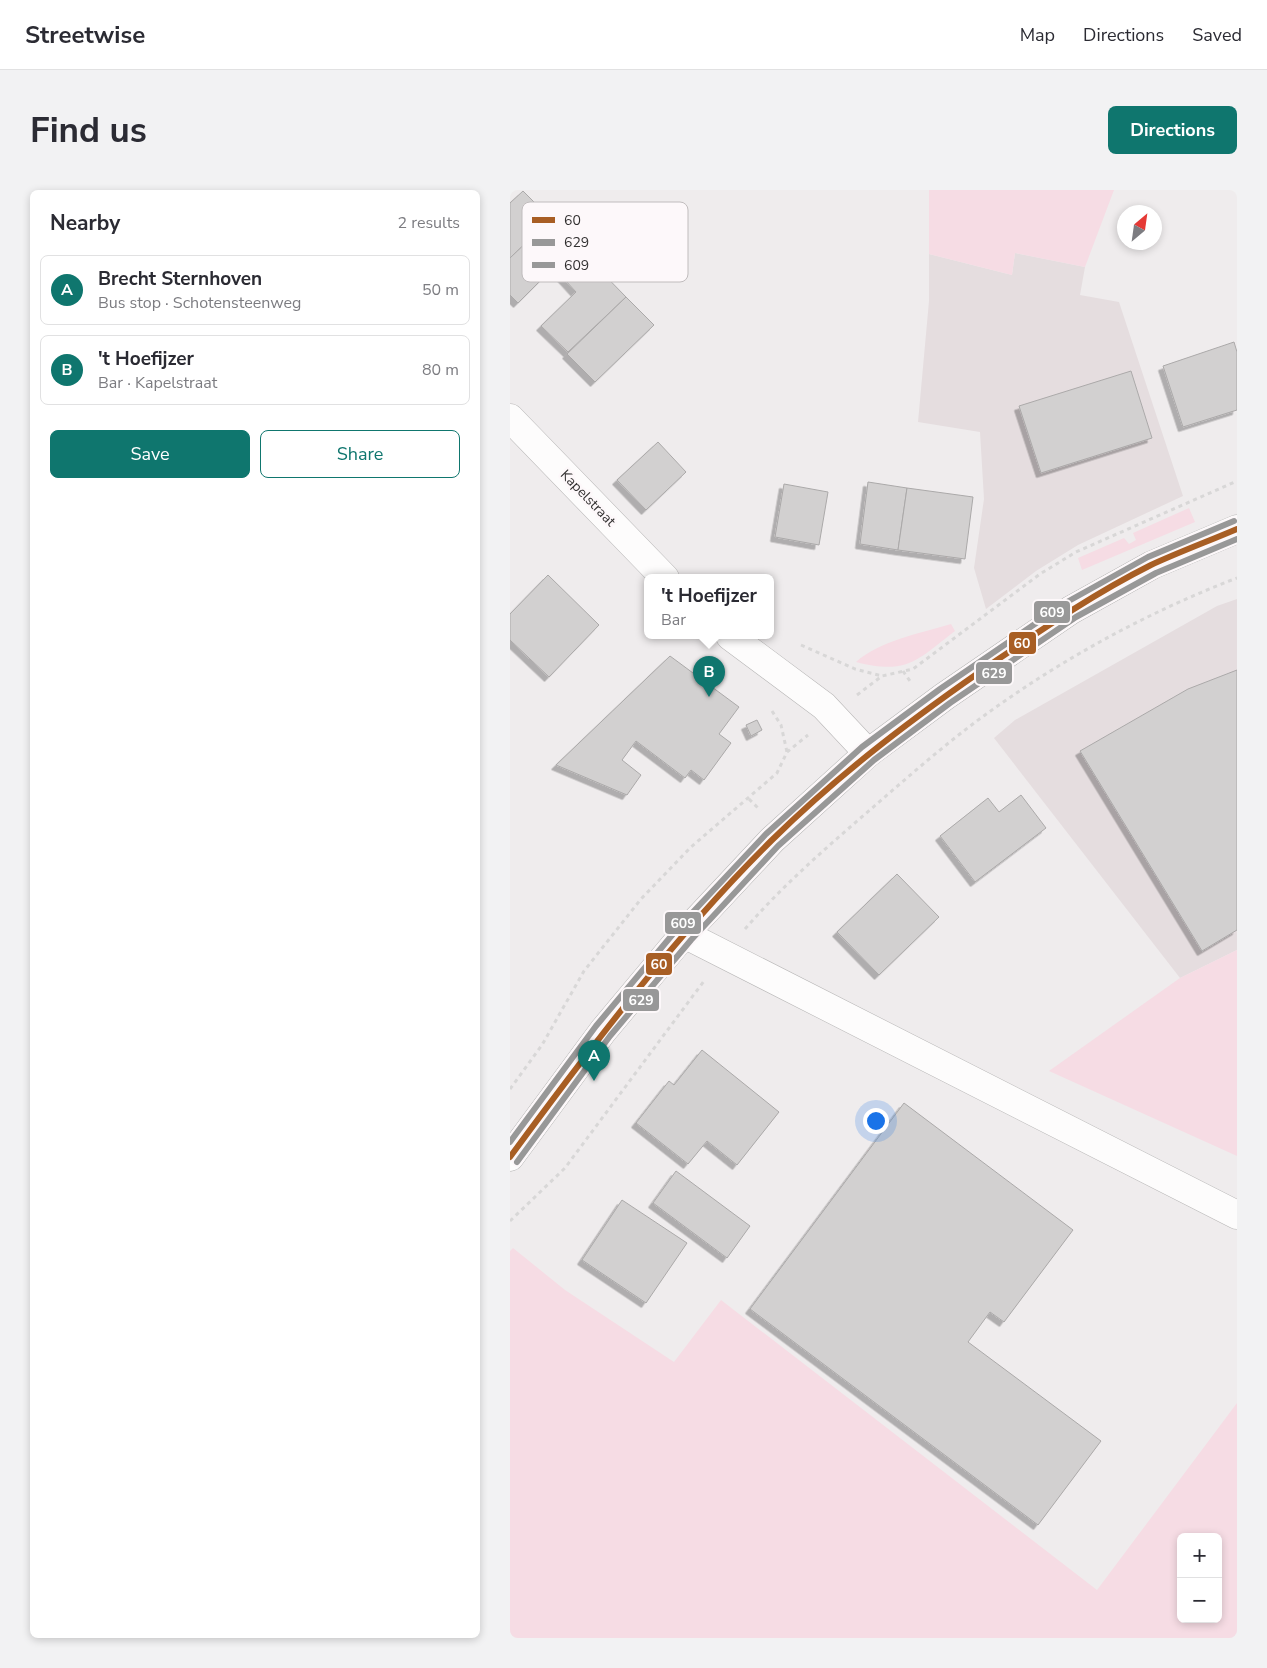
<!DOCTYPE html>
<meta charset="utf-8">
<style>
:root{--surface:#fff;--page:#f2f2f3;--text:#2b2b33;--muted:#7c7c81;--line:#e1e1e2;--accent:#0f766e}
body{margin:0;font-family:"Nunito Sans",sans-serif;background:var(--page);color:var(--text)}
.controls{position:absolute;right:15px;bottom:15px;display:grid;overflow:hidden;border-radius:8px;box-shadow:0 2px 8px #0003}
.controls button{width:45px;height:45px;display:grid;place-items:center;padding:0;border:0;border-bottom:1px solid var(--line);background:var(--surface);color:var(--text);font:25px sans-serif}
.compass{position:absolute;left:607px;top:15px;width:45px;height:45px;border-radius:50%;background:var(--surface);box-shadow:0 2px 8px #0003;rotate:29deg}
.you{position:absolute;left:365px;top:930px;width:18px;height:18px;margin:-12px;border:4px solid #fff;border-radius:50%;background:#1a73e8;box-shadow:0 0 0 8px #1a73e833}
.badge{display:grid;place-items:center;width:32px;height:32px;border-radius:50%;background:var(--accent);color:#fff;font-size:16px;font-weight:700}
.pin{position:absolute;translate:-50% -41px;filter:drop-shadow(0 1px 2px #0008)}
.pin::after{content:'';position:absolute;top:26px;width:18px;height:15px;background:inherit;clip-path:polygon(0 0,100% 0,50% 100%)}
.popup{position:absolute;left:134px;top:384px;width:130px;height:65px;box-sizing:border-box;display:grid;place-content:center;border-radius:8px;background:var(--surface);filter:drop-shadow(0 1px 4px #0005);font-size:16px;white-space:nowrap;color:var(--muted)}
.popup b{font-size:19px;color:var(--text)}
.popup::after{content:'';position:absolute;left:50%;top:100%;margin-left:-10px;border:10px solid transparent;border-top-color:var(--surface)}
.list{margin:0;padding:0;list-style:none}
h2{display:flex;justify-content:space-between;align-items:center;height:65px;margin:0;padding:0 20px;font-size:21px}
h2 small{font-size:16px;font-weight:400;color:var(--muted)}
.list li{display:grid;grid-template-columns:32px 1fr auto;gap:15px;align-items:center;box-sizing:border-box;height:70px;margin:0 10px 10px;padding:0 10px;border:1px solid var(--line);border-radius:8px}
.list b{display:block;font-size:19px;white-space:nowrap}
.list p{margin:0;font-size:16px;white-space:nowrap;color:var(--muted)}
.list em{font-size:16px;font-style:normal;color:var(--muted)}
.actions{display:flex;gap:10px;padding:15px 20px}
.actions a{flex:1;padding:11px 0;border:1px solid var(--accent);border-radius:8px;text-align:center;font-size:18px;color:var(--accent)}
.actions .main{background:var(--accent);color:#fff}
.map{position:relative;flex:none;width:727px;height:1448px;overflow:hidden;border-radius:8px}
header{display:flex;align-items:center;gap:30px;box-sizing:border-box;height:70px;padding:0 25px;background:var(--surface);border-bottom:1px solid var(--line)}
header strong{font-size:24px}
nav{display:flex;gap:28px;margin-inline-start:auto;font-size:18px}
.intro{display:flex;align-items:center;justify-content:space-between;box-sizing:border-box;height:120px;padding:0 30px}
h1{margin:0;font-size:35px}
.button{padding:12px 22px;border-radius:8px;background:var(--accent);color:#fff;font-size:18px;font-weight:700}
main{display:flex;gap:30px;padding:0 30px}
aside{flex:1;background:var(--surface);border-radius:8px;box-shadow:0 2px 8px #0003}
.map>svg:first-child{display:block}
.built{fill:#e5dddf}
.green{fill:#f6dce4;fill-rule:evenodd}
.building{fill:#d2d0d0;stroke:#aba9a9;filter:url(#shadow)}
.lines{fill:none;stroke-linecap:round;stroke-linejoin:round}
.minor-casing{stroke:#b7b6b6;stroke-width:29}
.major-casing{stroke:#b7b6b6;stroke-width:29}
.path{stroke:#d8d7d7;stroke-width:3;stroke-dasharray:4 4;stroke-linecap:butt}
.minor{stroke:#fdfcfc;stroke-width:28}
.major{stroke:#fdfcfc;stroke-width:28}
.bus-1-casing{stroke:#fdf8fa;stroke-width:10}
.bus-2-casing{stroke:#fdf8fa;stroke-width:10}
.bus-3-casing{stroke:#fdf8fa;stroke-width:10}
.bus-1{stroke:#a85e24;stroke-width:6}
.bus-2{stroke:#989898;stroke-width:6}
.bus-3{stroke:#989898;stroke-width:6}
.labels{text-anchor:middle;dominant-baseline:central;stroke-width:5;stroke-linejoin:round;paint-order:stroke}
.street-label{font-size:14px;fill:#323030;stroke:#fdf8fa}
.key{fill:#fdf8fa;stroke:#c0bcbd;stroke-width:1}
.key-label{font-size:14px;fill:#323030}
.line-badge{stroke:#fdf8fa;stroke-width:2}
.badge-label{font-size:14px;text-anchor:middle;font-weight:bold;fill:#fff}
</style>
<header>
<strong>Streetwise</strong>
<nav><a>Map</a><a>Directions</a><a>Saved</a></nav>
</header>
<div class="intro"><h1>Find us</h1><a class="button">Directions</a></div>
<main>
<aside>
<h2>Nearby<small>2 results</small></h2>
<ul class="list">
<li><span class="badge">A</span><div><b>Brecht Sternhoven</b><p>Bus stop · Schotensteenweg</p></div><em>50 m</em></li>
<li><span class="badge">B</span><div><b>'t Hoefijzer</b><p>Bar · Kapelstraat</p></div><em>80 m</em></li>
</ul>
<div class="actions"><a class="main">Save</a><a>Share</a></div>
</aside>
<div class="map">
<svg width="727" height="1448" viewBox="0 0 727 1448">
<defs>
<filter id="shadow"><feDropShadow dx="-4.5" dy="4.5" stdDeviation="0" flood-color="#0004"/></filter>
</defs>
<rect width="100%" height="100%" fill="#efeced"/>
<g class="built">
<path d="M505 63 575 77 570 105 609 112 673 306 568 355 526 381 476 419 464 378 474 309 470 242 408 232 419 111V64L502 85Z"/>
<path d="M727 409V760L670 788 484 548 505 530 707 416Z"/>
</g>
<g class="green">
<path d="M419 0H604L575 77 505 63 502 85 419 64Z"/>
<path d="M679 318 685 332 572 380 568 368 614 348 619 354 626 350 623 343Z"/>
<path d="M441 434 445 441C406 471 397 485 346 472 371 450 409 444 441 434Z"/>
<path d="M727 760V966L539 881 670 788Z"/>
<path d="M3 1058 55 1100 164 1172 211 1110 587 1400 727 1213V1448H0V1061ZM671 1347H708V1429H671Z"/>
</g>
<g class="building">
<path d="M13 1 41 29 0 68V13Z"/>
<path d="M41 29 78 68 55 90 43 78 8 113 0 105V68Z"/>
<path d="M78 68 116 107 58 162 31 136 66 102 55 90Z"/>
<path d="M116 107 144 135 85 192 57 164Z"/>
<path d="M724 152 727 162V220L673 237 653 176Z"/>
<path d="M621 181 642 248 531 283 509 216Z"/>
<path d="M148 252 176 282 136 320 107 290Z"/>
<path d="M358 292 397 298 388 360 350 354Z"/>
<path d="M274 294 318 302 309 355 265 347Z"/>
<path d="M397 298 463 307 455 369 388 360Z"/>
<path d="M38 385 89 435 39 487 0 450V424Z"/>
<path d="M160 466 229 517 209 544 221 553 194 590 181 580 175 588 126 551 112 570 131 585 117 605 46 575Z"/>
<path d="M727 480V740L692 761 570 561 678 499Z"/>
<path d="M247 530 252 540 241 546 236 535Z"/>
<path d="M511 605 536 638 465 692 430 646 478 608 489 622Z"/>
<path d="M387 684 429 727 369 785 327 742Z"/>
<path d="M192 860 269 922 227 975 197 951 178 974 126 933 159 891 164 895Z"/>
<path d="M394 913 563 1040 494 1132 480 1122 458 1152 591 1251 528 1335 240 1119Z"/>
<path d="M166 981 240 1036 217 1068 143 1013Z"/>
<path d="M112 1010 177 1053 136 1113 72 1070Z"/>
</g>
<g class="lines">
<g class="minor-casing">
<g id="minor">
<path d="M0 228 155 388"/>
<path d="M220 446 314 516 358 563"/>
<path d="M174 744 727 1025"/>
</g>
</g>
<g class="major-casing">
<path id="major" d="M0 967 93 841 174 744 262 650 358 563 435 506 561 420 642 375 727 339"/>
</g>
<g class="path">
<path d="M291 455 345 479 372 486"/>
<path d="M393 481 400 491"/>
<path d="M347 505 372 486 403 479 530 384 566 362 727 291"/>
<path d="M262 521 271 535 277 562"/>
<path d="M239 609 249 619"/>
<path d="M235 739C273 695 317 657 361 619 398 587 435 554 475 525 552 469 638 422 727 388"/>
<path d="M0 899 32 855 74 781 131 709 181 657 267 583 277 562 298 545"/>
<path d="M0 1031 55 978 194 791"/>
</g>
<use href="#minor" class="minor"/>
<use href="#major" class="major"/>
<g class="bus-1-casing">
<path id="bus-1" d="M0 967C81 857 164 747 262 650 331 582 407 525 487 470 537 436 587 402 641 375 669 362 699 351 727 339"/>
</g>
<g class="bus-2-casing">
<path id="bus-2" d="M7 972 100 846 181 750 268 656 364 570 440 513 566 427 646 383 727 349"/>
</g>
<g class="bus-3-casing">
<path id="bus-3" d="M0 952 86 836 168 738 256 644 352 557 430 499 557 412 638 367 724 331"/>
</g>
<use href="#bus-1" class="bus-1"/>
<use href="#bus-2" class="bus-2"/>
<use href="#bus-3" class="bus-3"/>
</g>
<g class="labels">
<g class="street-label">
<text transform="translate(78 308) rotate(46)">Kapelstraat</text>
</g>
</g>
<rect x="12" y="12" width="166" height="80" rx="8" class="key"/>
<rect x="22" y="27" width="23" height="6" fill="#a85e24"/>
<rect x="22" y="49" width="23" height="7" fill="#989898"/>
<rect x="22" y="72" width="23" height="6" fill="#989898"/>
<g class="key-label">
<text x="54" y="35">60</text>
<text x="54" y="57">629</text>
<text x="54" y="80">609</text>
</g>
<g class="line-badge">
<rect x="523" y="410" width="38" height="24" rx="5" fill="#989898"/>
<rect x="498" y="441" width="29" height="24" rx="5" fill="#a85e24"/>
<rect x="465" y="471" width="38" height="24" rx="5" fill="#989898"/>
<rect x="154" y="721" width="38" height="24" rx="5" fill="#989898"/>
<rect x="135" y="762" width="28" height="24" rx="5" fill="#a85e24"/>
<rect x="112" y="798" width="38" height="24" rx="5" fill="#989898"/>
</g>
<g class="badge-label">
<text x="542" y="427">609</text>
<text x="512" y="458">60</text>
<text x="484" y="488">629</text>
<text x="173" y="738">609</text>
<text x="149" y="779">60</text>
<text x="131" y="815">629</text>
</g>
</svg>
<div class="controls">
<button>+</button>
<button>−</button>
</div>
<svg class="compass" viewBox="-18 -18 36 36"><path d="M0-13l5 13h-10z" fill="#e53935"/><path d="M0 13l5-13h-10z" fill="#7c7c81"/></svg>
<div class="you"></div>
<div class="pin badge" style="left:84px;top:891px">A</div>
<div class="pin badge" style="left:199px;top:507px">B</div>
<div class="popup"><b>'t Hoefijzer</b>Bar</div>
</div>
</main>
